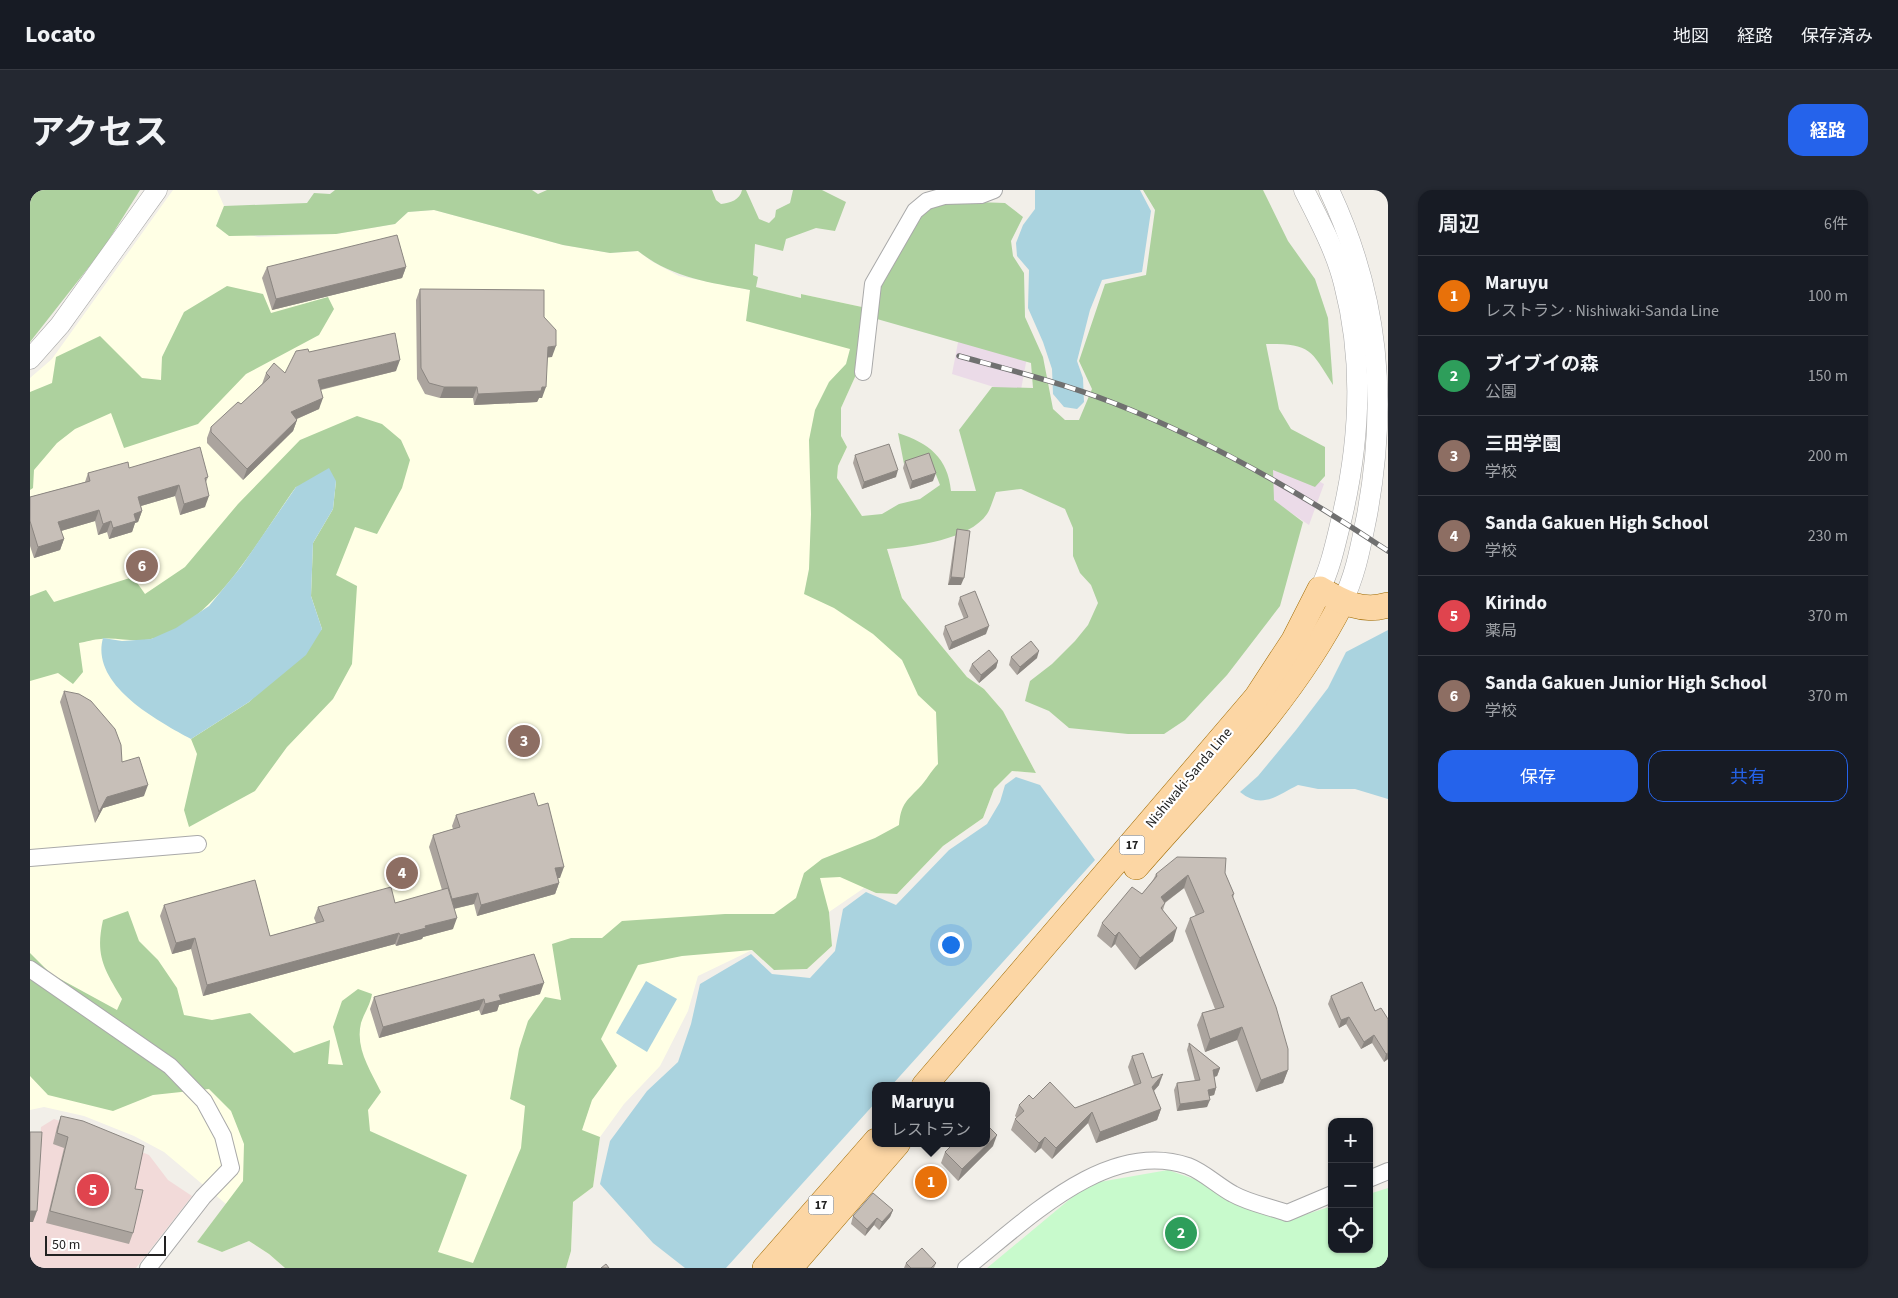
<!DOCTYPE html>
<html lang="ja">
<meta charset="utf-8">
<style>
:root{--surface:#171b24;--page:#242831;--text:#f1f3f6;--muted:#9ea1a6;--line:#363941;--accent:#2563eb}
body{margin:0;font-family:"Source Sans 3","Noto Sans JP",sans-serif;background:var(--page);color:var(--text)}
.controls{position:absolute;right:15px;bottom:15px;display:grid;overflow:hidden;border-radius:10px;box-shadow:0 1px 4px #0004}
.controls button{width:45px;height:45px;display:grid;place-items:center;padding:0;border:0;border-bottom:1px solid var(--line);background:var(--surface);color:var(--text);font:25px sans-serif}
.scale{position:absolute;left:15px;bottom:12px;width:121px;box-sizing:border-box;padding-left:5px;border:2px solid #222;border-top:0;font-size:14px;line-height:18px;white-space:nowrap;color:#222;-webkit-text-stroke:4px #fff;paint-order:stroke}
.you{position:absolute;left:920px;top:754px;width:18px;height:18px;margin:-12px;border:4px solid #fff;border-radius:50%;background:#1a73e8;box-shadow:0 0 0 8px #1a73e833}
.badge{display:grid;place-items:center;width:32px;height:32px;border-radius:50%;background:var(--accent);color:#fff;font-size:16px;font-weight:700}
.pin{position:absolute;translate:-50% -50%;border:2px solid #fff;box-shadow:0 1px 5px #0006}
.popup{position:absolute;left:842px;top:892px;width:118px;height:65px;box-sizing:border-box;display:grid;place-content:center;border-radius:10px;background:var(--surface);filter:drop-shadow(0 1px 4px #0005);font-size:16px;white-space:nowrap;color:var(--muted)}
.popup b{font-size:19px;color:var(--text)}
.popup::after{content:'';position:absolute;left:50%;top:100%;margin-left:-10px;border:10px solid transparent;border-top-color:var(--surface)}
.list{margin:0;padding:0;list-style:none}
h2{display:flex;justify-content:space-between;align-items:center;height:65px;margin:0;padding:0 20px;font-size:21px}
h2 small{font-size:16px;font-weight:400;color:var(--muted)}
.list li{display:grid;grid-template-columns:32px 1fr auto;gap:15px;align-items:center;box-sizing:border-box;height:80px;padding:0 20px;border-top:1px solid var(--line)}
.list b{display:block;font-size:19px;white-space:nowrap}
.list p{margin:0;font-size:16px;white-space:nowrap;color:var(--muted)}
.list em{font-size:16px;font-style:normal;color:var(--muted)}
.actions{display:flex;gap:10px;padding:15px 20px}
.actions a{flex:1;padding:11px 0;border:1px solid var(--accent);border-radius:15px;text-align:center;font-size:18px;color:var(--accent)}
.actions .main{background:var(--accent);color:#fff}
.icon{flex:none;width:28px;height:28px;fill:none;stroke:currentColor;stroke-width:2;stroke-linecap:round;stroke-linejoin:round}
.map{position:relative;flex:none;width:1358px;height:1078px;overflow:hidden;border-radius:15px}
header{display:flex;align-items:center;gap:30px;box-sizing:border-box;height:70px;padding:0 25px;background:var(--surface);border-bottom:1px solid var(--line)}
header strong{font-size:24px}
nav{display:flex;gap:28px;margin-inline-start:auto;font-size:18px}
.intro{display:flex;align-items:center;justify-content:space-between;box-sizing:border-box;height:120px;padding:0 30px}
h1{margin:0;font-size:35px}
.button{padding:12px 22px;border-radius:15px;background:var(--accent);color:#fff;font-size:18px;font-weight:700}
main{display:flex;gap:30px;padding:0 30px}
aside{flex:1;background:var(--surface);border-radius:15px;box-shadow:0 1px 4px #0004}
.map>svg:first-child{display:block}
.commercial{fill:#f2dad9}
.industrial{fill:#ebdbe8}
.education{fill:#ffffe5}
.forest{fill:#add19e}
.park{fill:#c8facc}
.water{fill:#aad3df}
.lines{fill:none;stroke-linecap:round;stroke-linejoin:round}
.minor-casing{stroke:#a9a9a9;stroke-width:18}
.tertiary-casing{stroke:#a9a9a9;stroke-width:21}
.primary-casing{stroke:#a06b00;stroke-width:26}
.minor{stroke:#fff;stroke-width:16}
.tertiary{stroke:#fff;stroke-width:20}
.primary{stroke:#fcd6a4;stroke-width:25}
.rail-casing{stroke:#707070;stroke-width:5.5}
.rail{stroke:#fff;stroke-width:4;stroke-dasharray:11;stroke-linecap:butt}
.wall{fill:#aba49e}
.shaded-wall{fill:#8b8681}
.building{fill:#c7bfb8;stroke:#8b8681}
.labels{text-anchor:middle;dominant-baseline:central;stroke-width:4.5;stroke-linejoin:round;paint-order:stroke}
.shield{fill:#fff;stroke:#646464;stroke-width:1}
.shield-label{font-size:12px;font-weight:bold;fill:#222}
.street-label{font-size:14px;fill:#222;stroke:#fff}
</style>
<header>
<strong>Locato</strong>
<nav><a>地図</a><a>経路</a><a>保存済み</a></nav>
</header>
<div class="intro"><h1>アクセス</h1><a class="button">経路</a></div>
<main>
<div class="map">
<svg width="1358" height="1078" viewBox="0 0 1358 1078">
<rect width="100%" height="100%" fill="#f2efe9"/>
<path class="commercial" d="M24 929 79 948 119 965 138 990 162 1006 106 1078H11L0 1075V949L10 950 11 937Z"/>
<g class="industrial">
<path d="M930 142 998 162 990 205 922 184Z"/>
<path d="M1209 248 1294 294 1279 335 1220 295Z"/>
</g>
<path class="education" d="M143 0H187L194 16 186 36 228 47 306 44 365 34 378 22 404 20 533 55 580 63 608 61 621 71 649 86 720 100 725 97 771 108V104L832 117 825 187 811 218V246L817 257 808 276 807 289 832 326 865 384 872 408 937 487 954 499 973 521 1006 583 982 581 964 599 953 628 913 656 867 704 846 703 834 698 799 722 802 756 777 779 744 780 722 760 668 786 658 821 630 876 594 914 570 947 563 997 543 1012 541 1061 536 1078H255L239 1064 219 1051 192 1062 167 1052 196 1014 134 962 104 946 54 926 14 917 0 920V188L22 169Z"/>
<g class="forest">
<path d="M0 0H110L73 59 0 152Z"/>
<path d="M305 0H502L508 4 517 0H682L686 10 691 14C700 13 710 10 712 0H716L729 29 739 33 745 27 746 20 760 13 763 0H792L816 12 805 41 786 38 756 49 753 61 725 54 723 85 728 87 726 97 771 108V104L832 117V154L825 187 811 218V246L817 257 808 276 807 288 832 326 852 324 869 314 890 309 910 295 901 272 895 268 874 274 868 243C899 253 918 268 921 301H946L929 240 962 197 1003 198 1001 173 847 129V99L896 19 917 11 975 13 993 27 981 51 983 66 994 83 995 127 1013 167 1023 219 1035 230H1049L1062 199 1049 171 1075 94 1116 85 1125 20 1113 0H1233L1258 51 1285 89 1298 128 1303 195C1280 158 1280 154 1236 154L1249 219 1261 239 1295 257V286L1285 297 1243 280 1244 310 1273 332 1250 416 1197 485 1155 530 1134 544H1098L1039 538 1019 521 995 511 1000 491 1022 474 1045 451 1058 435 1068 413 1061 395 1050 383 1043 366V338L1035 319 991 299 966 302C963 309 961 318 957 324 939 350 885 356 857 359L872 408 937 487 954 499 973 521 1006 583 982 581 964 599 953 628 913 656 867 704 846 703 810 687 790 688 799 722 802 756 777 779 744 780 722 760 652 766 608 775 571 849 587 876 562 910 552 940 570 947 563 997 543 1012 541 1061 536 1078H255L239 1064 219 1051 192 1062 167 1052 213 991 214 954 201 921 179 899 123 905 83 921 18 905 0 886V763L21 784 87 820 92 809C74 779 65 766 73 730L98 721 109 751 128 770 147 798 154 825 182 830 220 823 264 863 300 850 298 874 313 875 303 837 312 811 328 799 342 804C340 816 334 823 331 833 325 858 340 880 351 902L338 920 340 941 437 985 408 1062 443 1073 491 958 495 916 480 909 489 859 498 831 515 807 531 810 522 754 541 748H572L592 731 695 724H744L766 708 774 683 792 669 845 648 869 635C871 615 875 612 889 598 896 591 901 581 908 574L906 522 888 505 872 470 843 444 804 418 774 404 779 379 781 324 779 250 785 220 799 192 816 174 820 159 716 131 720 100C678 92 642 88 608 61L580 63 533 55 404 20 378 22 365 34 306 44 199 46 186 36 194 16 277 13 284 3 300 4Z"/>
<path d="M197 96 233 104 241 123 298 107 304 119 289 145 216 184 168 234 94 258 81 223 45 239 27 253 4 280 3 298 0 300V202L22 193 26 167 70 146 112 188 131 190 132 167 154 122Z"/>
<path d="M327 226 352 234 371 250 380 270 372 298 347 344 325 337 306 385 327 396 322 474 303 509 257 557 225 601 159 637 154 620 167 564 161 549 219 512 292 439 281 406 283 353 303 319 306 291 266 297C230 346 184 435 121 449 104 453 87 447 71 449 64 449 56 452 49 453L53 482 43 494 28 483 0 491V406L16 400 24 412 103 387 115 404 155 377 208 314 270 250Z"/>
</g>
<path class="park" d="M1138 980 1271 1026 1302 1016V1059H1339V1004L1358 998V1078H957L1058 994Z"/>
<g class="water">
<path d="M1005 0H1110L1121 21 1112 82 1072 90 1060 120 1047 171 1053 188 1054 212 1047 219 1034 217 1023 204 1022 179 1013 152 998 118 999 80 987 66 986 53 993 35 1005 19Z"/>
<path d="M299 278 306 291 303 319 283 353 281 406 292 439 276 465 219 512 161 549C128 531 60 495 73 448L92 451 121 449 146 438 179 416 211 377 266 297Z"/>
<path d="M1358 440V609L1325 599H1288L1268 595C1248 605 1232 620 1210 602L1228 586 1266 540 1298 498 1316 462Z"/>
<path d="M986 587 1010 595 1065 670 861 896H846V912L696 1078H655L623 1053 570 994 580 951 617 901 648 872 661 834 670 794 721 764 742 784 780 788 805 761 813 719 836 702 866 715 919 660 957 634 970 612 975 595Z"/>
<path d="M616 791 647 809 617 862 586 843Z"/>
</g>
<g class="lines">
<g class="minor-casing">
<g id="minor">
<path d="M833 182 843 94 885 21 897 11 914 6 951 5 964 0"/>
<path d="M0 668 168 654"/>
<path d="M0 779 140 876 174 911 193 946 201 978 173 1007 118 1078"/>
<path d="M1339 989 1358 981"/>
<path d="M936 1078C995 1032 1076 948 1158 976 1174 982 1188 996 1203 1004 1219 1013 1240 1017 1257 1023L1302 1004"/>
</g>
</g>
<g class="tertiary-casing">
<g id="tertiary">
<path d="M1274 0C1289 30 1306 61 1314 94 1334 171 1330 250 1312 327 1306 351 1301 377 1290 399"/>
<path d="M1299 0C1349 106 1358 210 1337 325 1331 354 1326 385 1312 412"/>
<path d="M0 169 30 135 127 0"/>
</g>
</g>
<g class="primary-casing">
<g id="primary">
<path d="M1106 677C1179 593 1261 513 1312 412"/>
<path d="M894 896 1226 508 1264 450 1290 399C1312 412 1332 423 1358 415"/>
<path d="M735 1078 846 951"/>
<path d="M760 1078 868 953"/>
</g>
</g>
<use href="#minor" class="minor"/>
<use href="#tertiary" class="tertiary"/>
<use href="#primary" class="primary"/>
<g class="rail-casing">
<path id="rail" d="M929 166C980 180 1032 193 1081 212 1179 250 1271 303 1358 361"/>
</g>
<use href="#rail" class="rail"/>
</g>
<g class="wall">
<path d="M237 77H376L372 88 242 120 232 88Z"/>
<path d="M390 99 514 127 522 167H517L512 208H509L507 212 444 215 443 208H410L395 204 387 189 386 110Z"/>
<path d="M279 162 366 181 291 200 289 219 267 229V230L263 241 213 290 177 253V248L181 237 211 214 232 194 236 183H255Z"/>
<path d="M825 265 866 287 832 299 823 273Z"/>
<path d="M875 271 903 291 880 299 873 278Z"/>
<path d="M99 278 178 287 176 292 175 317 150 325 145 306 111 316 112 321 108 332 105 333 102 342 79 349 77 342 68 345 65 331 31 341 34 349 30 360 4 368 0 356V307L55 292 58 283Z"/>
<path d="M927 339 931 395H918L925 347Z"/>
<path d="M930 407 956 444 919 460 913 444 915 436 934 429 928 414Z"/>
<path d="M981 467 1007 468 987 485 979 475Z"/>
<path d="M968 471 966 478 949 493 939 481 942 474Z"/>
<path d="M34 501 92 572 114 606 73 618 65 633 30 512Z"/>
<path d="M426 625 530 688H528L529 693 525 704 447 726 444 714 424 719 423 739 393 747 392 749 366 756 365 754 173 806 161 759 142 764 130 726 134 715 240 746 286 733 284 728 288 717 365 713 412 700 399 657 403 645 423 639 422 636Z"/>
<path d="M1195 683 1204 704 1203 708 1258 880 1253 893 1226 902 1207 850 1175 862 1167 835 1172 823 1185 819 1155 741 1160 728 1166 726 1154 698 1135 713 1133 720 1143 751 1105 780 1085 754 1081 758 1067 746 1072 733 1112 704 1123 690 1126 684Z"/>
<path d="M510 804 469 815 467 821 451 825 449 820 349 848 340 819 344 807Z"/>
<path d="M1301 806 1345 821 1358 829V869L1354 872 1342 853 1331 859 1316 834 1309 838 1298 814Z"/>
<path d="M1159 853 1190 878 1187 886 1184 887 1186 898 1184 905 1179 906 1177 917 1147 921 1144 900 1147 893 1165 891 1157 860Z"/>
<path d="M1102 866 1129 895 1124 901 1131 919 1127 930 1066 953 1058 933 1022 969 1011 958 1005 963 981 940 985 929 987 928 985 926 989 915 1003 909 1045 918 1104 895 1098 877Z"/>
<path d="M31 926 105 999 103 1043 99 1054 16 1033 34 958 23 954 27 937Z"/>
<path d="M963 956 928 991 911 973 915 962Z"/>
<path d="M863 1020 860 1027 849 1040 844 1035 835 1046 821 1034 823 1026Z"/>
<path d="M876 1073H906L904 1078H874Z"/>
</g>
<g class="shaded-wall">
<path d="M376 77 372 88 242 120 246 109Z"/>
<path d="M526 156 522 167 514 168 518 157Z"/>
<path d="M370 170 366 181 284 201 288 190Z"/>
<path d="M414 197H447L443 208H410Z"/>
<path d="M512 197H516L512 208H509L507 212 444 215 448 204Z"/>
<path d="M293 208 289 219 257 233 261 222Z"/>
<path d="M267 230 263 241 213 290 217 279Z"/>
<path d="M868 280 866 287 832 299 834 292Z"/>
<path d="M906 283 903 291 880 299 882 291Z"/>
<path d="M149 295 145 306 104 318 108 307Z"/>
<path d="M179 306 175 317 150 325 154 314Z"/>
<path d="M69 320 65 331 24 343 28 332Z"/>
<path d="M112 321 108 332 105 333 102 342 79 349 83 338 104 324Z"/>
<path d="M81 331 77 342 68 345 73 334Z"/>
<path d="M34 349 30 360 4 368 8 357Z"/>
<path d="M921 387 934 388 931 395H918Z"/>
<path d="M959 436 956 444 919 460 922 452Z"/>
<path d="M1009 461 1007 468 987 485 990 477Z"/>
<path d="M968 471 966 478 949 493 951 485Z"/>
<path d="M118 595 114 606 73 618 65 633 69 622 77 607Z"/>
<path d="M534 677 530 688 521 689 525 678Z"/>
<path d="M1158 685 1154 698 1126 719 1131 707Z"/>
<path d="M529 693 525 704 447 726 451 715Z"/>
<path d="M448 703 444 714 418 720 422 709Z"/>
<path d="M427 728 423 739 393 747 392 749 366 756 370 745 395 736Z"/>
<path d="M1147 738 1143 751 1105 780 1110 768Z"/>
<path d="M1089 742 1085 754 1081 758 1085 746Z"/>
<path d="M369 743 365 754 173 806 177 795Z"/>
<path d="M165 748 161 759 142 764 146 753Z"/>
<path d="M514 793 510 804 469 815 467 821 451 825 455 814 469 805Z"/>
<path d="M454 809 449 820 349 848 353 837Z"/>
<path d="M1319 827 1316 834 1309 838 1311 830Z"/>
<path d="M1212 837 1207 850 1175 862 1180 849Z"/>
<path d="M1344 845 1342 853 1331 859 1334 852Z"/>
<path d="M1358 863V869L1354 872 1356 864Z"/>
<path d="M1190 878 1187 886 1180 888 1183 880Z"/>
<path d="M1258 880 1253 893 1226 902 1231 890Z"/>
<path d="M1133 884 1129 895 1118 907 1122 897Z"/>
<path d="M1186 898 1184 905 1176 907 1178 900Z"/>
<path d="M1180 910 1177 917 1147 921 1150 914Z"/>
<path d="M1131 919 1127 930 1066 953 1070 942Z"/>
<path d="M1062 922 1058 933 1022 969 1026 958Z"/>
<path d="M967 945 963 956 928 991 932 979Z"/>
<path d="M1015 947 1011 958 1005 963 1009 953Z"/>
<path d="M863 1020 860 1027 849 1040 852 1032Z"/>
<path d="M0 1021H7L3 1032H0Z"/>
<path d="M847 1028 844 1035 835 1046 837 1039Z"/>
</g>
<g class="building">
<path d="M367 45 376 77 246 109 237 77Z"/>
<path d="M390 99 514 100V127L526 140V156L518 157 516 197H512L511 201 448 204 447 197H414L399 193 391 178Z"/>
<path d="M365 143 370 170 288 190 293 208 261 222 267 230 217 279 181 242V237L208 212 211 214 240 187 236 183 244 173 255 183 266 161 278 159 279 162Z"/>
<path d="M859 254 868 280 834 292 825 265Z"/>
<path d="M170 257 178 287 175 288 179 306 154 314 149 295 108 307 112 321 104 324 106 331 83 338 81 331 73 334 69 320 28 332 34 349 8 357 0 331V307L60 291 58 283 98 272 99 278Z"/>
<path d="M899 263 906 283 882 291 875 271Z"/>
<path d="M927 339 940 341 934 388 921 387Z"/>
<path d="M945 401 959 436 922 452 915 436 938 427 930 407Z"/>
<path d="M1001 451 1009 461 990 477 981 467Z"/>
<path d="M959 460 968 471 951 485 942 474Z"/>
<path d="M34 501 49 504 61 511 85 539 91 555 92 572 109 567 118 595 77 607 69 622Z"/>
<path d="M504 603 508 616 518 613 534 677 525 678 529 693 451 715 448 703 422 709 403 645 430 637 426 625Z"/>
<path d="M1147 667 1196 668 1195 683 1204 704 1202 705 1246 817 1258 859V880L1231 890 1212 837 1180 849 1172 823 1194 817 1160 728 1174 722 1158 685 1131 707 1135 713 1131 718 1147 738 1110 768 1089 742 1085 746 1072 733 1102 697 1112 704 1127 686 1126 684Z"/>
<path d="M225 690 240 746 294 731 288 717 361 697 365 713 418 698 427 728 395 736 396 738 370 745 369 743 177 795 165 748 146 753 134 715Z"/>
<path d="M504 764 514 793 469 805 471 810 455 814 454 809 353 837 344 807Z"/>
<path d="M1332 792 1345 821 1351 818 1358 829V863L1356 864 1344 845 1334 852 1319 827 1311 830 1301 806Z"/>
<path d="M1159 853 1190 878 1183 880 1186 898 1178 900 1180 910 1150 914 1147 893 1170 890Z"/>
<path d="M1113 863 1122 888 1133 884 1122 897 1131 919 1070 942 1062 922 1026 958 1015 947 1009 953 985 929 994 921 989 915 999 905 1003 909 1020 892 1045 918 1111 893 1102 866Z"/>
<path d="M31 926 53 931 114 956 105 999 113 1000 103 1043 20 1021 38 947 27 943Z"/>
<path d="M956 934 967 945 932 979 915 962 924 953H956Z"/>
<path d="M0 942H12L7 1021H0Z"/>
<path d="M843 1003 863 1020 852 1032 847 1028 837 1039 823 1026Z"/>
<path d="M892 1058 906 1073 901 1078H881L876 1073Z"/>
<path d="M576 1074 579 1078H571Z"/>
</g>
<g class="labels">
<g class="shield">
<rect x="1089.5" y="645.5" width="25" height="19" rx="4"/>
<rect x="778.5" y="1005.5" width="25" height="19" rx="4"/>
</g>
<g class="shield-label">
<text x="1102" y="655">17</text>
<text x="791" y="1015">17</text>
</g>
<g class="street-label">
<text transform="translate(1159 588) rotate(-50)">Nishiwaki-Sanda Line</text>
</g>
</g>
</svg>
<div class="controls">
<button>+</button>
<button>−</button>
<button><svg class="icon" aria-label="locate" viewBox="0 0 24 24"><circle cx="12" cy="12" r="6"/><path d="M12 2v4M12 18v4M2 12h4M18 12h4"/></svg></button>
</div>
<div class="scale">50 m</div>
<div class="you"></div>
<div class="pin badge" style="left:901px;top:992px;background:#e8710a">1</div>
<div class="popup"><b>Maruyu</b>レストラン</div>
<div class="pin badge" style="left:1151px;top:1043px;background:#2e9e5b">2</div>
<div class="pin badge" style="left:494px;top:551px;background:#8d6e63">3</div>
<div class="pin badge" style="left:372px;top:683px;background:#8d6e63">4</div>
<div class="pin badge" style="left:63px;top:1000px;background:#e0444e">5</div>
<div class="pin badge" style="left:112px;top:376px;background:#8d6e63">6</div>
</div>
<aside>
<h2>周辺<small>6件</small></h2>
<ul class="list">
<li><span class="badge" style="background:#e8710a">1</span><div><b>Maruyu</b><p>レストラン · Nishiwaki-Sanda Line</p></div><em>100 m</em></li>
<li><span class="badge" style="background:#2e9e5b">2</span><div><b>ブイブイの森</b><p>公園</p></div><em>150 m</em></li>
<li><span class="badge" style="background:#8d6e63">3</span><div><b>三田学園</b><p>学校</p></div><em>200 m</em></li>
<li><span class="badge" style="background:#8d6e63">4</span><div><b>Sanda Gakuen High School</b><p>学校</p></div><em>230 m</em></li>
<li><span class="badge" style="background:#e0444e">5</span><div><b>Kirindo</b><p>薬局</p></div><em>370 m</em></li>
<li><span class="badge" style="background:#8d6e63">6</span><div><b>Sanda Gakuen Junior High School</b><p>学校</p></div><em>370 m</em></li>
</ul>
<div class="actions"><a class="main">保存</a><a>共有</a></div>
</aside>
</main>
